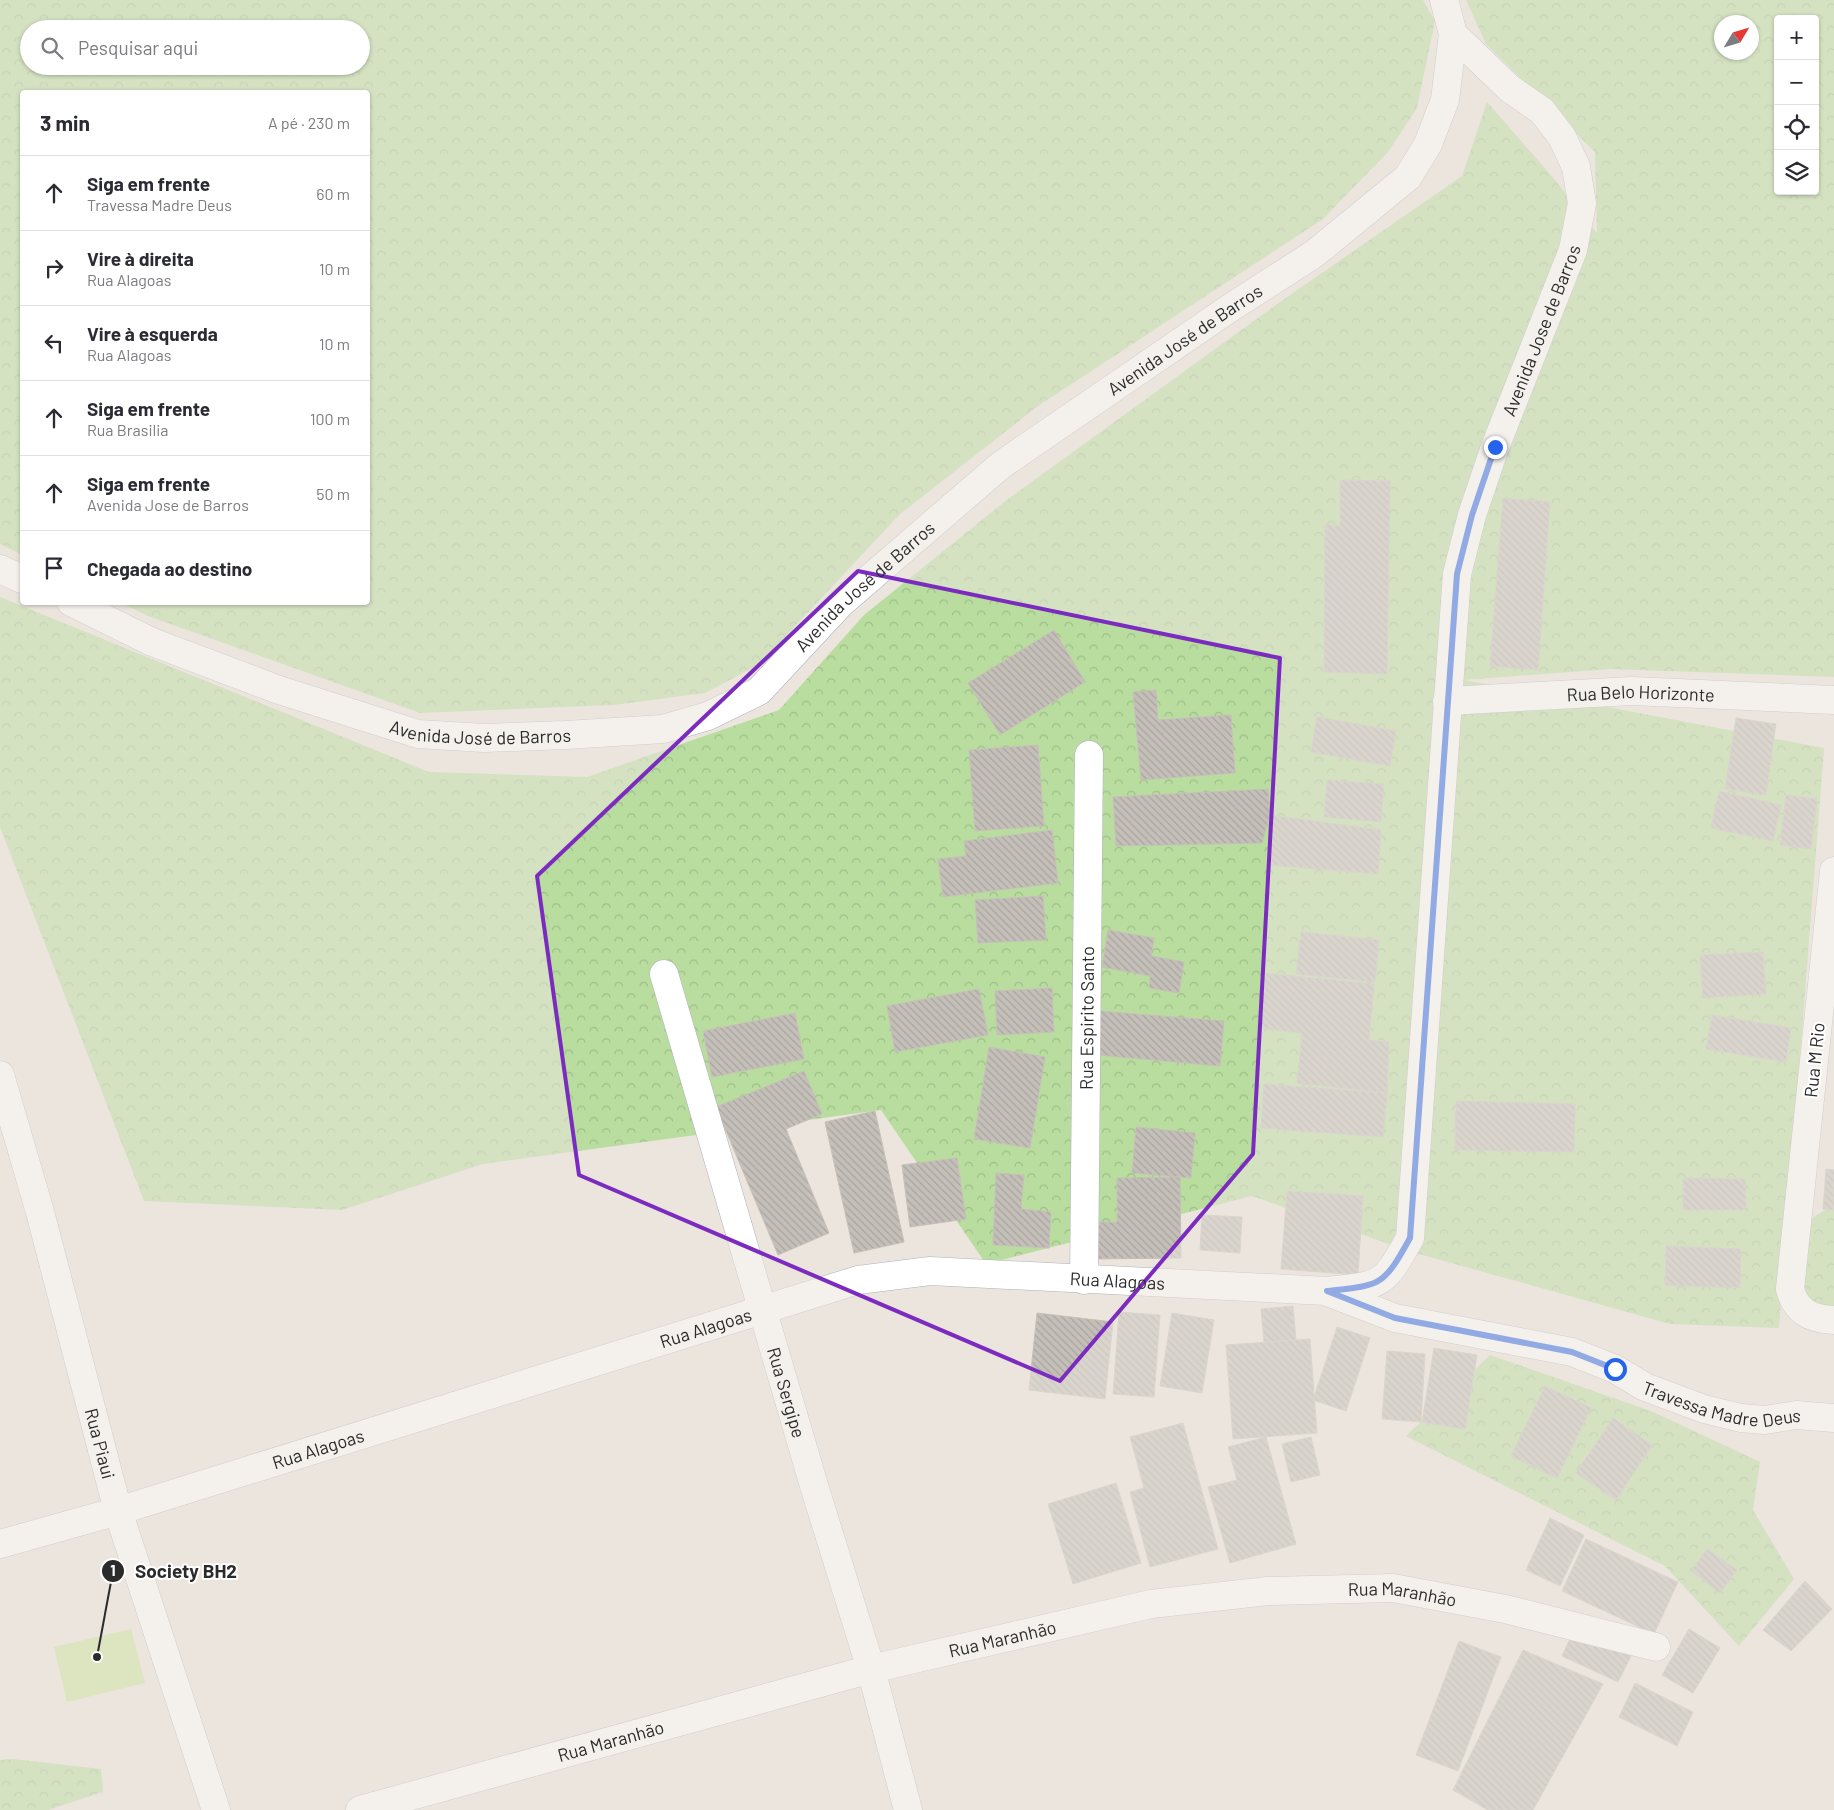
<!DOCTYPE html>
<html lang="pt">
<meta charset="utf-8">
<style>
:root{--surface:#fff;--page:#f7f7f7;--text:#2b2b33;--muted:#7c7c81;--line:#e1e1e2}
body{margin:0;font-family:Barlow,sans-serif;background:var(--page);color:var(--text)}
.controls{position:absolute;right:15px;top:15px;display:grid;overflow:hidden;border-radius:5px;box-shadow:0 1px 4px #0004}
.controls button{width:45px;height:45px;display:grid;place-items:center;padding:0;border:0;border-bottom:1px solid var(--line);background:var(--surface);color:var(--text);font:25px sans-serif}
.compass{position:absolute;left:1714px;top:15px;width:45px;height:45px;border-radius:50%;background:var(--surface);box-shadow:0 1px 4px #0004;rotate:52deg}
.stop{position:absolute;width:15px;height:15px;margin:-11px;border:4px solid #2563eb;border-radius:50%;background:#fff}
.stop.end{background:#2563eb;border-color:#fff;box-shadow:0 1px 5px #0008}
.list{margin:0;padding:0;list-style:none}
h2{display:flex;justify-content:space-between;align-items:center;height:65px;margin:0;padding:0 20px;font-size:21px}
h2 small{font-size:16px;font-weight:400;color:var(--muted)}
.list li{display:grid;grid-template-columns:32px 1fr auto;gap:15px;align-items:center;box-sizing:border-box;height:75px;padding:0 20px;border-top:1px solid var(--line)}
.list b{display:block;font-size:19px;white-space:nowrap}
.list p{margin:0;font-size:16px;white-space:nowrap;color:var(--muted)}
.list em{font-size:16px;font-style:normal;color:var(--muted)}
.icon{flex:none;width:28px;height:28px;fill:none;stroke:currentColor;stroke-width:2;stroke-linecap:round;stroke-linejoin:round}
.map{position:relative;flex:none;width:1834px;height:1810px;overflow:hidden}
.search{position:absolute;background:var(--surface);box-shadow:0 1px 4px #0004;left:20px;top:20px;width:350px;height:55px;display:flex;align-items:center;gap:12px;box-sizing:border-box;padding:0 18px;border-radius:28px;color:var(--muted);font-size:19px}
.panel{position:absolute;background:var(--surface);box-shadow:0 1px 4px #0004;left:20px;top:90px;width:350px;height:515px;border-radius:5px}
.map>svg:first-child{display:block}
.forest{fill:url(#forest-crowns);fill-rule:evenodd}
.pitch{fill:#c9e39c}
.building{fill:url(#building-back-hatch);stroke:#c7c0b8}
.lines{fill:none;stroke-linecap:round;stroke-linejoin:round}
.street-casing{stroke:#aeb1ba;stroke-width:29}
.street{stroke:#fff;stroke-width:28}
.route{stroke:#2563eb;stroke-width:6}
.marked{fill:none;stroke:#7b2cbf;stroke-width:4;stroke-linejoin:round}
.labels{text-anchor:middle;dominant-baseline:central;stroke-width:4;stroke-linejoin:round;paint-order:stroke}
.street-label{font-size:18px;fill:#2b2b2b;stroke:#fff}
.leader{fill:none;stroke:#2b2b2b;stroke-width:2}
.callout-dot{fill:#2b2b2b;stroke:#fff;stroke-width:2}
.mark-label{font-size:15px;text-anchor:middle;font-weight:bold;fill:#fff}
.callout-label{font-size:19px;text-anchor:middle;font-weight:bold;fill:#2b2b2b;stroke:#fff;stroke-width:4;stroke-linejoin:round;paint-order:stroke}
</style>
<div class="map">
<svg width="1834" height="1810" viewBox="0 0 1834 1810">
<defs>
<pattern id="forest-crowns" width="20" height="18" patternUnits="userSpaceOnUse" patternTransform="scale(1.25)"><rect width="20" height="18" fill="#b8dd9f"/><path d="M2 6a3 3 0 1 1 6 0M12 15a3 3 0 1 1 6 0" fill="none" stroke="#9ebe89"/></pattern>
<pattern id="building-back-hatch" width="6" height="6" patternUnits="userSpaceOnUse" patternTransform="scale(1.25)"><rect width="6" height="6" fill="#c4c0b9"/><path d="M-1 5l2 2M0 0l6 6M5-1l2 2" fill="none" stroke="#a9a59f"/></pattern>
</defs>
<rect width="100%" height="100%" fill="#ebe5de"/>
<g class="forest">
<path d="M0 0H1423L1435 21 1417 108 1388 152 1323 219 1038 406 899 515 760 664 705 693 614 705 420 713 148 616 121 603 368 602V92H22V555L0 544ZM29 29H361V66H29Z"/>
<path d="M1466 0H1834V677L1610 669 1464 680 1824 748 1779 1328 1670 1324 1412 1252 1252 1196 986 1264 881 1110 483 1164 342 1210 144 1201 0 827V597L429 772 587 777 779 710 864 615 1008 499 1280 302 1462 176 1487 102 1550 174 1597 233 1595 152 1486 44ZM1778 19H1815V191H1778ZM1722 22H1752V52H1722Z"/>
<path d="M1834 1205V1315L1798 1293 1807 1221Z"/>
<path d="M1490 1355 1651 1411 1760 1462 1753 1510 1794 1579 1739 1646 1665 1566 1406 1436Z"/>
<path d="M13 1759 101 1769 103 1792 48 1810H0V1760Z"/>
</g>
<path class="pitch" d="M131 1629 145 1683 67 1702 54 1647Z"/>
<g class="building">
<path d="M1340 480 1390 481 1387 674 1324 672 1325 525 1340 526Z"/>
<path d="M1503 498 1550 502 1538 670 1490 666Z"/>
<path d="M1054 630 1085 682 1000 735 968 683Z"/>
<path d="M1156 690 1158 720 1231 715 1235 773 1141 780 1133 692Z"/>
<path d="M1317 717 1396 731 1390 766 1311 752Z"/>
<path d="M1736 718 1776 724 1766 795 1725 789Z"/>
<path d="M1038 745 1044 826 975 831 969 750Z"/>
<path d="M1327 780 1384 784 1381 822 1324 817Z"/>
<path d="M1268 789 1270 815 1262 843 1116 846 1113 797Z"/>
<path d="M1719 791 1781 805 1773 841 1711 828Z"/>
<path d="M1786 795 1817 799 1811 849 1780 845Z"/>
<path d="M1270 815 1381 830 1378 874 1268 865Z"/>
<path d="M1052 830 1058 883 943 897 938 859 966 856 964 841Z"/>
<path d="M1043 896 1046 940 978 943 975 900Z"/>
<path d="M1108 930 1154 938 1151 956 1184 962 1179 993 1149 988 1150 976 1102 967Z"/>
<path d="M1301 932 1379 940 1375 982 1296 974Z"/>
<path d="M1763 952 1766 994 1703 998 1700 955Z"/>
<path d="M1264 973 1374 984 1369 1040 1389 1042 1387 1093 1297 1083 1302 1033 1258 1028Z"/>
<path d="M1052 988 1054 1032 997 1035 995 991Z"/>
<path d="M979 989 988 1035 895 1052 887 1006Z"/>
<path d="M1100 1011 1224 1021 1220 1066 1097 1055Z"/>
<path d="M795 1013 804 1059 712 1077 703 1031Z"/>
<path d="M1712 1015 1791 1028 1786 1062 1706 1049Z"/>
<path d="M989 1047 1045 1057 1030 1148 974 1139Z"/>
<path d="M804 1071 822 1114 786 1129 829 1233 778 1255 716 1107Z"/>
<path d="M1264 1084 1387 1093 1383 1137 1261 1128Z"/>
<path d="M1456 1101 1575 1104 1574 1152 1455 1150Z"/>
<path d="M875 1111 904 1242 854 1253 825 1122Z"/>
<path d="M1136 1127 1195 1133 1191 1178 1132 1173Z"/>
<path d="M957 1158 966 1219 910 1227 902 1165Z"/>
<path d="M1826 1169 1834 1170V1210L1823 1209Z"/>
<path d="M996 1173 1024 1175 1021 1209 1051 1212 1049 1248 993 1245Z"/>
<path d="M1180 1177 1181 1258 1092 1259V1222H1117V1178Z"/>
<path d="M1683 1178 1745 1179 1746 1210H1683Z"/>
<path d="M1287 1191 1363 1196 1358 1275 1281 1269Z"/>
<path d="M1202 1215 1242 1217 1240 1253 1200 1250Z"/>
<path d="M1666 1246 1741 1249 1740 1288 1665 1285Z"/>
<path d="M1293 1306 1296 1340 1264 1342 1261 1309Z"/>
<path d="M1119 1312 1160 1315 1154 1397 1113 1394Z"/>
<path d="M1037 1313 1113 1322 1105 1399 1029 1390Z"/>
<path d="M1172 1313 1214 1320 1202 1393 1160 1386Z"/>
<path d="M1337 1327 1370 1338 1346 1411 1313 1400Z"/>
<path d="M1310 1339 1317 1433 1233 1439 1226 1345Z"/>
<path d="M1434 1348 1477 1355 1465 1429 1422 1422Z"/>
<path d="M1387 1351 1425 1354 1421 1422 1382 1419Z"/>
<path d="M1545 1386 1591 1408 1557 1478 1511 1456Z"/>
<path d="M1613 1418 1652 1445 1616 1500 1576 1473Z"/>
<path d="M1183 1423 1218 1549 1150 1567 1130 1492 1144 1488 1130 1437Z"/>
<path d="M1266 1437 1296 1544 1230 1563 1208 1487 1237 1480 1228 1447Z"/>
<path d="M1311 1437 1320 1475 1291 1482 1282 1444Z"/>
<path d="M1116 1483 1141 1563 1073 1584 1048 1504Z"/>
<path d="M1550 1518 1584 1535 1560 1586 1526 1570Z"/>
<path d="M1586 1539 1678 1582 1654 1634 1562 1591Z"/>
<path d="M1707 1549 1737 1570 1720 1593 1691 1571Z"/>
<path d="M1805 1581 1832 1609 1791 1651 1763 1630Z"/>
<path d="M1689 1629 1720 1648 1693 1693 1662 1675Z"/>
<path d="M1574 1630 1631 1656 1618 1682 1562 1656Z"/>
<path d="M1459 1641 1501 1657 1458 1771 1416 1755Z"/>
<path d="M1523 1650 1603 1684 1533 1810H1488L1453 1790Z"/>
<path d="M1635 1683 1693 1712 1677 1746 1619 1717Z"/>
</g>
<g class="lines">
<g class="street-casing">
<g id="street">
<path d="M0 569 22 579"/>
<path id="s1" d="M71 602 152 642 279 690 418 734 484 738 566 735 663 729 708 716 759 691 840 604 1001 465 1230 308 1314 254 1408 177 1428 144 1445 100 1453 34 1444 0"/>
<path id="s2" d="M1447 701 1632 691 1834 700"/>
<path d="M1834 871 1790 1289C1796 1312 1811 1319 1834 1320"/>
<path id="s3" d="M664 974 815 1489 871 1669 908 1810"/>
<path id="s4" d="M0 1075 40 1212 118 1511 216 1810"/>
<path id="s5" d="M1084 1280 1089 755"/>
<path id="s6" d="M1330 1293 1395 1318 1572 1352 1615 1369 1645 1387 1704 1409 1741 1418 1765 1420 1796 1415 1834 1418"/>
<path id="s7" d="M0 1544 118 1511 858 1280 930 1271 1327 1291C1381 1285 1383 1287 1410 1238L1457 574 1472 515 1495 447 1573 250 1582 203 1576 167 1562 137 1542 111 1509 88 1453 34"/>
<path id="s8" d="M360 1810 871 1669 1151 1604 1268 1591 1393 1588 1505 1609 1656 1647"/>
</g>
</g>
<use href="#street" class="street"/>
</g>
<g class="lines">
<path class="route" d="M1495 447 1472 515 1457 574 1410 1238C1383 1287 1381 1285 1327 1291L1395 1318 1572 1352 1615 1369"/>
</g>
<path d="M0 0H1834V1810H0ZM858 571 1280 658 1253 1154 1060 1381 579 1175 537 876Z" fill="#ebe5de" fill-opacity=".55" fill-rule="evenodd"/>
<path class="marked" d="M858 571 1280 658 1253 1154 1060 1381 579 1175 537 876Z"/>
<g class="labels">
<g class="street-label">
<text stroke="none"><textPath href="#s7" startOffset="2398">Avenida Jose de Barros</textPath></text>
<text stroke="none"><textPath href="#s1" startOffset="1275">Avenida José de Barros</textPath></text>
<text stroke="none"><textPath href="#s1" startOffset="870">Avenida José de Barros</textPath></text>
<text stroke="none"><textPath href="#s2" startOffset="194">Rua Belo Horizonte</textPath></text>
<text stroke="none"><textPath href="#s1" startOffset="434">Avenida José de Barros</textPath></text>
<text stroke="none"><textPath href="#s5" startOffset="262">Rua Espirito Santo</textPath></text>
<text transform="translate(1814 1060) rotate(-84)">Rua M Rio</text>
<text stroke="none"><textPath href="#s7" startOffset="1158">Rua Alagoas</textPath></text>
<text stroke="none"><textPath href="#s7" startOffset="738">Rua Alagoas</textPath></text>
<text stroke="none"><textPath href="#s3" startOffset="436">Rua Sergipe</textPath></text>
<text stroke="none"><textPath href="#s6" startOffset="411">Travessa Madre Deus</textPath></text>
<text stroke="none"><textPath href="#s4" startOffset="382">Rua Piaui</textPath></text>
<text stroke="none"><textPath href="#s7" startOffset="332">Rua Alagoas</textPath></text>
<text stroke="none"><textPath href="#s8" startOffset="1070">Rua Maranhão</textPath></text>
<text stroke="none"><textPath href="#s8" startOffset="665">Rua Maranhão</textPath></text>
<text stroke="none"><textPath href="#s8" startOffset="260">Rua Maranhão</textPath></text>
</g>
</g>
<path class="leader" d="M97 1657L113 1571"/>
<g class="callout-dot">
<circle cx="97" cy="1657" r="5"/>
<circle cx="113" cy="1571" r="12"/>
</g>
<g class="mark-label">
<text x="113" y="1576">1</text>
</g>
<g class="callout-label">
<text x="186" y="1578">Society BH2</text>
</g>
</svg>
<div class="controls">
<button>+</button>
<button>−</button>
<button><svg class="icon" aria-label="locate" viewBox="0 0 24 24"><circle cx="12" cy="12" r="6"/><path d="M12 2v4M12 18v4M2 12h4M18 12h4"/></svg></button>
<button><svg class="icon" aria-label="layers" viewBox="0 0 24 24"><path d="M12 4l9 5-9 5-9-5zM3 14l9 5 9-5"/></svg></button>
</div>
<svg class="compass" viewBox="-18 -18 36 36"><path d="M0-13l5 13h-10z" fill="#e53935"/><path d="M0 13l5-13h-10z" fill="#7c7c81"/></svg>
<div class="stop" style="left:1615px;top:1369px"></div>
<div class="stop end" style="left:1495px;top:447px"></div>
<div class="search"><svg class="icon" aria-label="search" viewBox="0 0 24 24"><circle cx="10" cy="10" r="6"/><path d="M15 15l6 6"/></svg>Pesquisar aqui</div>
<section class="panel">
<h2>3 min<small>A pé · 230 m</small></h2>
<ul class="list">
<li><svg class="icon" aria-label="ahead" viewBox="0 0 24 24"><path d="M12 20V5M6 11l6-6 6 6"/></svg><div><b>Siga em frente</b><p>Travessa Madre Deus</p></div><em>60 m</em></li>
<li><svg class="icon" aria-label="right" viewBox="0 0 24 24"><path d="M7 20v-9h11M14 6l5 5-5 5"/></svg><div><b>Vire à direita</b><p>Rua Alagoas</p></div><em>10 m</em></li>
<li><svg class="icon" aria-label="left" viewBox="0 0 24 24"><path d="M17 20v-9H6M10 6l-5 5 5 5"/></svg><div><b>Vire à esquerda</b><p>Rua Alagoas</p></div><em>10 m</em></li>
<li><svg class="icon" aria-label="ahead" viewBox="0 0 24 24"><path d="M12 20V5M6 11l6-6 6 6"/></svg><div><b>Siga em frente</b><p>Rua Brasilia</p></div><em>100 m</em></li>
<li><svg class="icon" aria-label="ahead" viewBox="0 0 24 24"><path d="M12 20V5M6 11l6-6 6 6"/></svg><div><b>Siga em frente</b><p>Avenida Jose de Barros</p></div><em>50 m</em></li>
<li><svg class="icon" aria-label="arrive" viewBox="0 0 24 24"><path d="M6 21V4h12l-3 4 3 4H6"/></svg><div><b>Chegada ao destino</b></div></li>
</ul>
</section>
</div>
